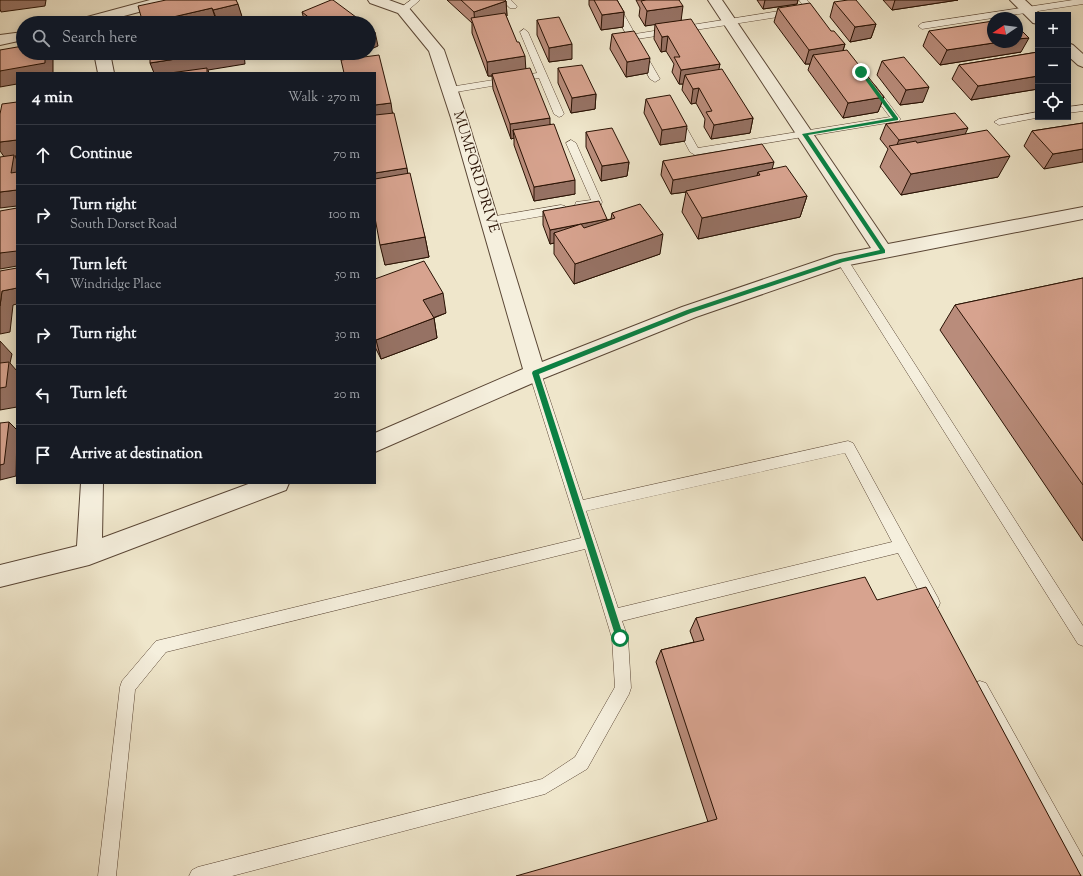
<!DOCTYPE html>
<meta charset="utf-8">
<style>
:root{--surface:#171b24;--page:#242831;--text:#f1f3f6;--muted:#9ea1a6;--line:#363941}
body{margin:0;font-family:"Sorts Mill Goudy",serif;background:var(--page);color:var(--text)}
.controls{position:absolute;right:12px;top:12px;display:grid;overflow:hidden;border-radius:0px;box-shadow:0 2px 10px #0003}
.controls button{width:36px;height:36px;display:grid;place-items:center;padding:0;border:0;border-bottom:1px solid var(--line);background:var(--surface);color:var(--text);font:20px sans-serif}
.compass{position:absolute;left:987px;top:12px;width:36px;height:36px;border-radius:50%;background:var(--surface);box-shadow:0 2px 10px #0003;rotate:257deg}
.stop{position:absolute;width:12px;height:12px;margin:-9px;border:3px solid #0b8043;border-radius:50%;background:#fff}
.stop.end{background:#0b8043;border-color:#fff;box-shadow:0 1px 4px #0008}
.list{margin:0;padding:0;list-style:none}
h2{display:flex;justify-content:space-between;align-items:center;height:52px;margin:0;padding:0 16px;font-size:17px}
h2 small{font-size:13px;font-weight:400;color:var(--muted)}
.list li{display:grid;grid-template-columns:26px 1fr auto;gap:12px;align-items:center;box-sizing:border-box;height:60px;padding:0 16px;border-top:1px solid var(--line)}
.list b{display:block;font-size:15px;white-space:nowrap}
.list p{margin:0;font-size:13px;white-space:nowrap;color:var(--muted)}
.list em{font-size:13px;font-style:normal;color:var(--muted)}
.icon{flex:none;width:22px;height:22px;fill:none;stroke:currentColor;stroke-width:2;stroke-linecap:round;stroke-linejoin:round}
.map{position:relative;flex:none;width:1083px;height:876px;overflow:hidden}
.search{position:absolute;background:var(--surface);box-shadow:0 2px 10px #0003;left:16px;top:16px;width:360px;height:44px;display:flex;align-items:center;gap:10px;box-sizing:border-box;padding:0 14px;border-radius:22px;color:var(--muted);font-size:15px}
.panel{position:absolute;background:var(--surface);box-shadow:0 2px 10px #0003;left:16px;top:72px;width:360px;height:412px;border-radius:0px}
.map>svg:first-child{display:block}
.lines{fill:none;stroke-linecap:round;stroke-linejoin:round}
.lane-casing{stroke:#5a4635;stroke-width:1}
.street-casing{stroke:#5a4635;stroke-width:2}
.lane{fill:#f5efdd;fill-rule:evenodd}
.street{fill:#f5efdd;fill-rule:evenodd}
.wall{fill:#b98c7b;stroke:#281103}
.shaded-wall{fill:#967264;stroke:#281103}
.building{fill:#d7a38f;stroke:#281103}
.route{fill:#0b8043}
.labels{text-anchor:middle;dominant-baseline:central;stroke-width:3;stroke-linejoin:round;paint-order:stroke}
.far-street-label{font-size:14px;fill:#281103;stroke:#f5efdd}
</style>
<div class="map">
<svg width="1083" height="876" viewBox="0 0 1083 876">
<rect width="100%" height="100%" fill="#efe6cb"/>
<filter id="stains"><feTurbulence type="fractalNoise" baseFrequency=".005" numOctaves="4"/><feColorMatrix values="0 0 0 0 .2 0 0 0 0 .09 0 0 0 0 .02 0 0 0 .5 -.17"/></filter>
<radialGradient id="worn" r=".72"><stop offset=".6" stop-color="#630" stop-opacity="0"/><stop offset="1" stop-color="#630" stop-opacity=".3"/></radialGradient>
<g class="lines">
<g class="lane-casing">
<g id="lane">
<path d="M411 0H420L406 12H400L399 10 400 8Z"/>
<path d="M502 0H511L517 6 516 8H510Z"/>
<path d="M608 0H616L635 34 804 7 799 0H807L814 9 810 12 637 39 660 79 655 82 650 79Z"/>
<path d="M1073 0H1083V4L922 29 918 26 922 23Z"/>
<path d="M524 29 528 32 564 114 562 116 559 117 554 114 539 78 450 93 447 92 445 90 450 87 537 73 520 32Z"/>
<path d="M872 84 875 85 899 117 901 119 899 121 695 155 690 152 672 118 674 116H680L698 148 890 117 867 87Z"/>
<path d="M1083 105V111L1068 113V107Z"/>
<path d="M1038 112V117H1041L999 125 994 122 999 119Z"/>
<path d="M571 140 576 143 602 202 601 205 580 209 576 208 575 205 576 202 591 200 566 143Z"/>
<path d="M561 205 565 206 566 209 565 212 490 225 486 224 485 221 486 218 490 217Z"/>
<path d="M842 256 846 257 1083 626V646L1078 644 838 263 836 260 838 257Z"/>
<path d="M535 368 539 370 541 373 583 500 848 441 853 443 938 598 940 603 938 608 933 610 928 608 898 553 622 621 628 638 631 688 629 694 587 769 545 794 232 876H189L192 870 198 867 542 779 575 757 615 687 612 638 585 549 166 652 135 690 116 876H98L120 687 122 681 156 641 581 538 529 373 531 370ZM845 453 892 542 618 608 586 511Z"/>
<path d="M980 681 986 683 1083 857V876H1075L974 695 972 689 974 683Z"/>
</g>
</g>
<g class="street-casing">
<g id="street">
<path d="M150 0H174L172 3 98 23H74L76 20Z"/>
<path d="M368 0H389L408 7 444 50 467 118 542 362 682 307 835 255 871 248 708 0H722L888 244 1083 207V219L844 266 696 317 542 379 375 452V433L523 369 451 118 429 51 398 13 370 3Z"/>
<path d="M1010 0H1025L1041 15H1038V24L1033 23Z"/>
<path d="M23 32V40L0 45V35Z"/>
<path d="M1068 43 1073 45 1083 54V67L1078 65 1068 56Z"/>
<path d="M94 53H110L114 73H98Z"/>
<path d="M81 483H103L102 538 251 483H289L286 490 89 565 0 587V565L77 546Z"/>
</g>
</g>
<use href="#lane" class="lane"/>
<use href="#street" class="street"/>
</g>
<g class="wall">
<path d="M236 0 244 23H143Z"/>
<path d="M447 0H505L506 1 507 16H506L526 69 550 124 575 194 534 201 514 145V138L511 139 493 89 492 76H488L472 33V23Z"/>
<path d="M589 0H617L624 12 623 27 601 30 589 5Z"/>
<path d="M636 0H679L681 21 720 64 718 70 753 118 750 133 711 139 704 127 705 119 696 103 691 104 682 90 683 84H679L672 72 674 64 666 51 661 52 654 39 655 24 645 26 639 16 640 8Z"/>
<path d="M757 0H798L797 4 763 9Z"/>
<path d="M883 0H958L892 10Z"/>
<path d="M834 2 876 24 871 38 850 42 830 17Z"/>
<path d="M778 8 831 31 845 44 843 51 884 97 878 112 843 118 808 70 810 64H805L774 22Z"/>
<path d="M302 12 364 23H305Z"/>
<path d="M537 20 572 59 549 62 537 35Z"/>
<path d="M929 31 1021 52 940 65 923 46Z"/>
<path d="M612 34 648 73 626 77 610 49Z"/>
<path d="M1038 52V89L971 100 952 79 959 65Z"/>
<path d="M339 53H364L351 59 393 113 408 174 425 237 429 257 385 265 347 59Z"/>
<path d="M882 61 923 102 900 105 877 75Z"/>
<path d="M558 68 596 94 595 109 571 113 558 83Z"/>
<path d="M646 99 685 141 660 145 644 113Z"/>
<path d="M1083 123 1044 169 1024 146 1032 131Z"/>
<path d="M886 124 965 134 998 177 901 195 880 167 888 149 880 139Z"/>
<path d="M586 132 629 162 627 176 601 181 586 147Z"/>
<path d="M663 161 772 169 807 196 800 217 698 239 682 212 686 192 671 194 661 175Z"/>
<path d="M543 211 607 219V220L611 219 612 213 660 254 574 284 554 254V243L550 244 543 225Z"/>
<path d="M1083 278V541L940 330 955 305Z"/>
<path d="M375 279 446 313 434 318 437 338 381 359 375 347Z"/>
<path d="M877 600 1081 876 708 822 656 662 661 650 694 642 690 631 696 618Z"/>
</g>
<g class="shaded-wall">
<path d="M0 0H46L45 6 1 12 0 9Z"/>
<path d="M765 0H798L797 4 763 9Z"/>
<path d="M895 0H958L892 10Z"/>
<path d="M506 1 507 16 475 27 474 12Z"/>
<path d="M238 4 244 23H218L213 10Z"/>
<path d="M683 6 681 21 645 26 647 11Z"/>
<path d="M212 8 217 23H159L173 17Z"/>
<path d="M624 12 623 27 601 30 602 15Z"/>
<path d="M876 24 871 38 850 42 855 27Z"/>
<path d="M375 32 378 46 369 50V35Z"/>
<path d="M668 36 666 51 661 52 662 37Z"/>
<path d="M1029 38 1021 52 940 65 947 50 1000 42H1017V39Z"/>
<path d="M572 44V59L549 62V48Z"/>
<path d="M845 44 840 59 813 55 810 64H805L809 50Z"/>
<path d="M45 53H51L53 57V73H17V84L0 87V71Z"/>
<path d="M215 53H244L245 64 208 70 209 73H154L150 63Z"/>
<path d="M347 53H364L348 60Z"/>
<path d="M525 56 526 71 492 74V76H488L487 62Z"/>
<path d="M650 58 648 73 626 77 627 62Z"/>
<path d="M720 64 717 78 685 75 683 84H679L681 70Z"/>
<path d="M1038 76V89L971 100 978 86Z"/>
<path d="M929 87 923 102 900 105 906 90Z"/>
<path d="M699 88 696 103 691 104 693 89Z"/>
<path d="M596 94 595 109 571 113 572 98Z"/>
<path d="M884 97 878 112 843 118 848 103Z"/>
<path d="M391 103 393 117 375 120V105Z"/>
<path d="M550 118V132L513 130 514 138 511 139 510 124Z"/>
<path d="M753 118 750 133 711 139 714 125Z"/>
<path d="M687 126 685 141 660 145 662 130Z"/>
<path d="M968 128 961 143 894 151 899 140Z"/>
<path d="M17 140V156H15L17 160V181L11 173 5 158 0 151V142Z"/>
<path d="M1083 149V162L1044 169 1053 154Z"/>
<path d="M1010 156 998 177 901 195 911 174Z"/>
<path d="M629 162 627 176 601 181 602 166Z"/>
<path d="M774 162 770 177 760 175 758 172 756 179 686 191V192L671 194 673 180Z"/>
<path d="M407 168 409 182 375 188V173Z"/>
<path d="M575 180V194L534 201V187Z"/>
<path d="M17 190V206L0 208V192Z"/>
<path d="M807 196 800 217 698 239 702 218Z"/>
<path d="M607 219 606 233H554V243L550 244V230Z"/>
<path d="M663 234 660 254 574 284 575 264Z"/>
<path d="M425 237 429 257 385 265 380 245Z"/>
<path d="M17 248V266L0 269V253Z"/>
<path d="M17 288V304L13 305 10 332 0 334V306L2 291Z"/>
<path d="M443 293 446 313 427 320 423 300Z"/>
<path d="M434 318 437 338 381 359 376 340Z"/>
<path d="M0 341 12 354 10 363 17 371V407L0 410Z"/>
<path d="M9 422 17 430 16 476 0 480V465Z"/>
</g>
<g class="building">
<path d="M166 0H236L238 4 213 10 212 8 173 17 174 20 159 23H143L138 6Z"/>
<path d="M331 0H333L364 23H316L302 12Z"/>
<path d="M461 0H505L506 1 474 12Z"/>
<path d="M594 0H617L624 12 602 15Z"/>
<path d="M646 0H679L683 6 647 11 641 1Z"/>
<path d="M848 0H856L876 24 855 27 834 2Z"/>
<path d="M810 3 831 31H834L845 44 809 50 778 8Z"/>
<path d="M505 13 517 42H519L525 56 487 62 471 18Z"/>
<path d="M559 17 572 44 549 48 537 20Z"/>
<path d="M691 19 720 64 681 70 674 57H680L668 36 662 37 655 24Z"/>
<path d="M993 21V42H1000L947 50 929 31Z"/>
<path d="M1017 26 1029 38 1017 39Z"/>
<path d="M369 27 375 32 369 35Z"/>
<path d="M634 31 650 58 627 62 612 34Z"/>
<path d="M23 46V53H45V63L0 71V50Z"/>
<path d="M847 50 884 97 848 103 813 55Z"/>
<path d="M1038 52V76L978 86 959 65Z"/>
<path d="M150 53H215L150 63Z"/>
<path d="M379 55 391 103 375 105V73H344L341 60Z"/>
<path d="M904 57 929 87 906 90 882 61Z"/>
<path d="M582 65 596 94 572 98 558 68Z"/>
<path d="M207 68V73H170Z"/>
<path d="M530 68 550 118 510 124 492 74Z"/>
<path d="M722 69 753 118 714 125 706 112 712 111 699 88 693 89 685 75Z"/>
<path d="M670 95 687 126 662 130 646 99Z"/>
<path d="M17 102V140L0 142V114L2 104Z"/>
<path d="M394 113 407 168 375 173V115Z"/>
<path d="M955 113 968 128 899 140 886 124Z"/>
<path d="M1083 123V149L1053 154 1032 131Z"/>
<path d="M554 124 575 180 534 187 513 130Z"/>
<path d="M612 128 629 162 602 166 586 132Z"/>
<path d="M987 130 1010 156 911 174 889 146 916 141 917 143Z"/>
<path d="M762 144 774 162 673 180 663 161Z"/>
<path d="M14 155 11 173 17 172V190L0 192V157Z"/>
<path d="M786 166 807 196 702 218 686 191 760 175 758 172Z"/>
<path d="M410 173 425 237 380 245 375 218V179Z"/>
<path d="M599 201 607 219 550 230 543 211Z"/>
<path d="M640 204 663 234 575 264 554 233 581 224 584 228 615 218 612 213Z"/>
<path d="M17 208V251L0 253V211Z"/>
<path d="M424 261 443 293 423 300 434 318 376 340 375 338V279Z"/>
<path d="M17 268V288L2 291 0 306V271Z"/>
<path d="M1083 278V485L955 305Z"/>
<path d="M9 362 6 387 0 388V363Z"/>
<path d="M9 422 4 464 0 465V423Z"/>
<path d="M865 577 877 600 926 587 1081 876H516L717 819 661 650 704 640 696 618Z"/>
</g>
<path class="route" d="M859 71H863L898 118V120L808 135 885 250V253L843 262 691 313 539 374 624 638 620 642 617 641 532 373 533 371 687 310 840 259 880 250 802 134 893 118Z"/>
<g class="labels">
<g class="far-street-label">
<text transform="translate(475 172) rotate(73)">MUMFORD DRIVE</text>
</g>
</g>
<rect width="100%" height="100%" filter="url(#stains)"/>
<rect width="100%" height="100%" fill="url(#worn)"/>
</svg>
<div class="controls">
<button>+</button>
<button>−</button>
<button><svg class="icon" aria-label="locate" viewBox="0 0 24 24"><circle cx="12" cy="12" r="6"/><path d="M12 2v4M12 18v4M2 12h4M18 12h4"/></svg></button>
</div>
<svg class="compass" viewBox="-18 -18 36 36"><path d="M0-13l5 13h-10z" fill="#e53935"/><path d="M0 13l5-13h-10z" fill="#9ea1a6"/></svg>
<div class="stop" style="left:620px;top:638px"></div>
<div class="stop end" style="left:861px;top:72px"></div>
<div class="search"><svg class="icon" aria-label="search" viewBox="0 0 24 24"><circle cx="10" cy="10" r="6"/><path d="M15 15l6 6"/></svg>Search here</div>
<section class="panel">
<h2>4 min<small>Walk · 270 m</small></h2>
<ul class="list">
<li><svg class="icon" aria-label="ahead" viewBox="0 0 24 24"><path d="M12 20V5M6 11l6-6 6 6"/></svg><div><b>Continue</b></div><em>70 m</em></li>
<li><svg class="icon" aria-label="right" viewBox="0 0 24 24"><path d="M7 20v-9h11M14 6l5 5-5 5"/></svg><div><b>Turn right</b><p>South Dorset Road</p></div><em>100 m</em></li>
<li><svg class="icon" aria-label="left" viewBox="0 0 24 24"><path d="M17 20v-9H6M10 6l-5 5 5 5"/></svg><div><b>Turn left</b><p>Windridge Place</p></div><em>50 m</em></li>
<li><svg class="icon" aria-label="right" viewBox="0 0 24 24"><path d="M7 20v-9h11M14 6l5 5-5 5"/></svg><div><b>Turn right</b></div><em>30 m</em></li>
<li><svg class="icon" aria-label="left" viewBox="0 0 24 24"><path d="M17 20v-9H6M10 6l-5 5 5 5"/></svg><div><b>Turn left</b></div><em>20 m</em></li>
<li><svg class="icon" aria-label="arrive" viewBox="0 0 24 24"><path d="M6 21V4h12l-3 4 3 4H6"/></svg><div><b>Arrive at destination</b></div></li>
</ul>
</section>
</div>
